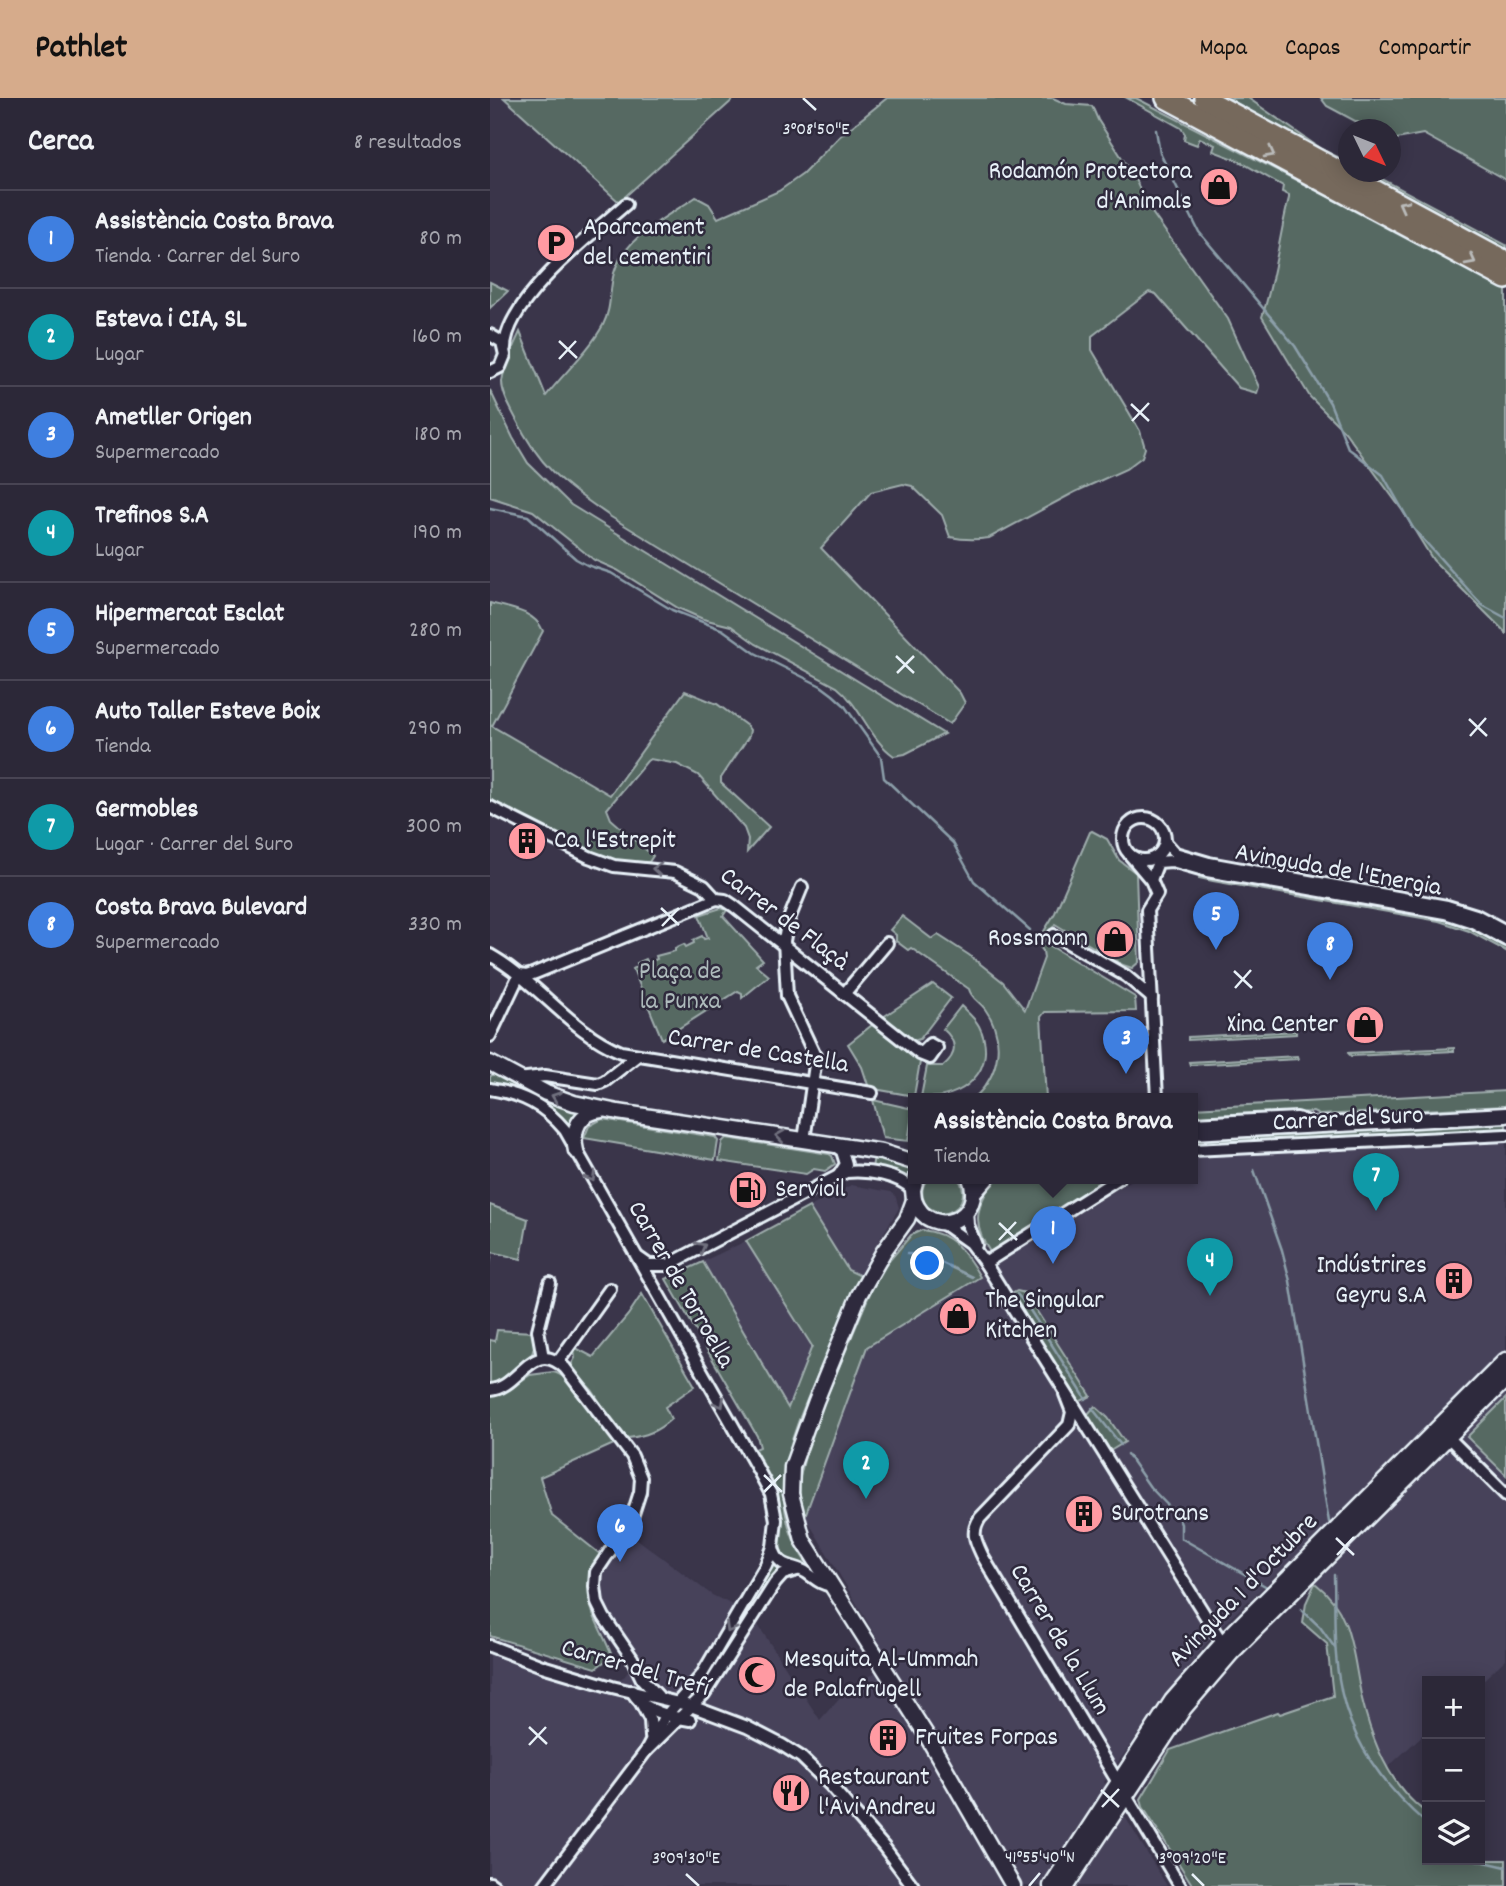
<!DOCTYPE html>
<html lang="es">
<meta charset="utf-8">
<style>
:root{--surface:#2c2838;--page:#343040;--text:#f1f3f6;--muted:#a6a6ae;--line:#484453;--accent:#d6ab8b}
body{margin:0;font-family:Dekko,sans-serif;background:var(--page);color:var(--text)}
.controls{position:absolute;right:21px;bottom:21px;display:grid;overflow:hidden;border-radius:0px;box-shadow:0 4px 18px #0003}
.controls button{width:63px;height:63px;display:grid;place-items:center;padding:0;border:0;border-bottom:2px solid var(--line);background:var(--surface);color:var(--text);font:35px sans-serif}
.compass{position:absolute;left:848px;top:21px;width:63px;height:63px;border-radius:50%;background:var(--surface);box-shadow:0 4px 18px #0003;rotate:133deg}
.you{position:absolute;left:438px;top:1166px;width:24px;height:24px;margin:-18px;border:5px solid #fff;border-radius:50%;background:#1a73e8;box-shadow:0 0 0 10px #1a73e833}
.badge{display:grid;place-items:center;width:46px;height:46px;border-radius:50%;background:var(--accent);color:#fff;font-size:23px;font-weight:700}
.pin{position:absolute;translate:-50% -58px;filter:drop-shadow(0 2px 4px #0008)}
.pin::after{content:'';position:absolute;top:37px;width:24px;height:21px;background:inherit;clip-path:polygon(0 0,100% 0,50% 100%)}
.popup{position:absolute;left:418px;top:995px;width:290px;height:91px;box-sizing:border-box;display:grid;place-content:center;border-radius:0px;background:var(--surface);filter:drop-shadow(0 2px 5px #0005);font-size:23px;white-space:nowrap;color:var(--muted)}
.popup b{font-size:26px;color:var(--text)}
.popup::after{content:'';position:absolute;left:50%;top:100%;margin-left:-14px;border:14px solid transparent;border-top-color:var(--surface)}
.list{margin:0;padding:0;list-style:none}
h2{display:flex;justify-content:space-between;align-items:center;height:91px;margin:0;padding:0 28px;font-size:30px}
h2 small{font-size:23px;font-weight:400;color:var(--muted)}
.list li{display:grid;grid-template-columns:46px 1fr auto;gap:21px;align-items:center;box-sizing:border-box;height:98px;padding:0 28px;border-top:2px solid var(--line)}
.list b{display:block;font-size:26px;white-space:nowrap}
.list p{margin:0;font-size:23px;white-space:nowrap;color:var(--muted)}
.list em{font-size:23px;font-style:normal;color:var(--muted)}
.icon{flex:none;width:38px;height:38px;fill:none;stroke:currentColor;stroke-width:2;stroke-linecap:round;stroke-linejoin:round}
.map{position:relative;flex:none;width:1016px;height:1788px;overflow:hidden}
header{display:flex;align-items:center;gap:42px;box-sizing:border-box;height:98px;padding:0 35px;background:var(--accent);color:#111}
header strong{font-size:33px}
nav{display:flex;gap:38px;margin-inline-start:auto;font-size:24px}
main{display:flex}
aside{flex:1;background:var(--surface)}
.map>svg:first-child{display:block}
.built{fill:#47425a}
.green{fill:#566962;stroke:#9fadad;stroke-width:2}
.lines{fill:none;stroke-linecap:round;stroke-linejoin:round}
.stream{stroke:#8c9faa;stroke-width:2.5}
.minor-casing{stroke:#e8f1f8;stroke-width:16}
.tertiary-casing{stroke:#e8f1f8;stroke-width:19}
.secondary-casing{stroke:#e8f1f8;stroke-width:21}
.motorway-casing{stroke:#e8f1f8;stroke-width:24}
.minor{stroke:#2f2a3d;stroke-width:10}
.tertiary{stroke:#2f2a3d;stroke-width:14}
.secondary{stroke:#2f2a3d;stroke-width:16}
.motorway{stroke:#76695c;stroke-width:19}
.oneway{stroke:#babbba}
.oneway2{stroke:#70707e}
.ticks{fill:none;stroke:#e8f1f8;stroke-width:2.5}
.labels{text-anchor:middle;dominant-baseline:central;stroke-width:5;stroke-linejoin:round;paint-order:stroke}
.poi-label{font-size:26px;fill:#e8f1f8;stroke:#2f2a3d;text-anchor:start}
.street-label{font-size:26px;fill:#e8f1f8;stroke:#2f2a3d}
.park-label{font-size:26px;fill:#aebbbc;stroke:#2f2a3d}
.ticks-label{font-size:18px;text-anchor:middle;fill:#e8f1f8;stroke:#2f2a3d;stroke-width:5;stroke-linejoin:round;paint-order:stroke}
</style>
<header>
<strong>Pathlet</strong>
<nav><a>Mapa</a><a>Capas</a><a>Compartir</a></nav>
</header>
<main>
<aside>
<h2>Cerca<small>8 resultados</small></h2>
<ul class="list">
<li><span class="badge" style="background:#3f7fe0">1</span><div><b>Assistència Costa Brava</b><p>Tienda · Carrer del Suro</p></div><em>80 m</em></li>
<li><span class="badge" style="background:#0f9aa8">2</span><div><b>Esteva i CIA, SL</b><p>Lugar</p></div><em>160 m</em></li>
<li><span class="badge" style="background:#3f7fe0">3</span><div><b>Ametller Origen</b><p>Supermercado</p></div><em>180 m</em></li>
<li><span class="badge" style="background:#0f9aa8">4</span><div><b>Trefinos S.A</b><p>Lugar</p></div><em>190 m</em></li>
<li><span class="badge" style="background:#3f7fe0">5</span><div><b>Hipermercat Esclat</b><p>Supermercado</p></div><em>280 m</em></li>
<li><span class="badge" style="background:#3f7fe0">6</span><div><b>Auto Taller Esteve Boix</b><p>Tienda</p></div><em>290 m</em></li>
<li><span class="badge" style="background:#0f9aa8">7</span><div><b>Germobles</b><p>Lugar · Carrer del Suro</p></div><em>300 m</em></li>
<li><span class="badge" style="background:#3f7fe0">8</span><div><b>Costa Brava Bulevard</b><p>Supermercado</p></div><em>330 m</em></li>
</ul>
</aside>
<div class="map">
<svg width="1016" height="1788" viewBox="0 0 1016 1788">
<rect width="100%" height="100%" fill="#3a354a"/>
<filter id="ink" filterUnits="userSpaceOnUse"><feTurbulence type="fractalNoise" baseFrequency=".0143" numOctaves="2"/><feDisplacementMap in="SourceGraphic" scale="14" xChannelSelector="R" yChannelSelector="G"/><feConvolveMatrix kernelMatrix="1 2 1 2 8 2 1 2 1" color-interpolation-filters="sRGB"/></filter>
<g filter="url(#ink)">
<g class="built">
<path d="M1016 1044V1561L990 1585V1583H937V1633L897 1670 867 1625 815 1449 726 1534 681 1590 614 1684 677 1788H0V1548L119 1588 135 1578 139 1572 133 1560 114 1536 101 1515 98 1494 101 1472 127 1426 222 1497 245 1508 268 1527 330 1622 352 1597 401 1564 315 1418 377 1249 645 1080H703V1058L750 1053Z"/>
<path d="M361 1087 401 1094 405 1097 409 1110 379 1159 311 1316 299 1329 176 1181 256 1143Z"/>
</g>
<g class="green">
<path d="M14 0H245L129 104Z"/>
<path d="M397 0H563L576 6 602 8 608 22 644 79 658 109 738 221 769 289 767 295 749 290 666 196 659 194 602 238V252L650 333 655 350 652 359 636 371 585 394 499 440C485 442 474 442 460 439L452 417 422 388 413 386 381 394 331 450 470 595 475 605 460 626 121 419C74 386 51 372 25 319 20 309 12 296 12 284 13 272 24 246 30 234L56 298C74 275 99 253 113 227 122 209 119 193 124 175 134 139 178 118 206 99L219 106 228 120 289 93 313 76 349 39Z"/>
<path d="M637 0H646L1016 190V535L943 462 912 412 855 334 820 299 772 219C785 180 789 139 799 100V97L792 94 793 88 747 62 723 53 725 47 710 40 707 47 694 42 695 36 691 30Z"/>
<path d="M738 0H758L831 51 858 64V70Z"/>
<path d="M831 0H1016V82L933 36 901 42 900 32 880 31 837 8Z"/>
<path d="M866 74H879L1016 147V153Z"/>
<path d="M0 184 18 193 0 210Z"/>
<path d="M0 292 23 340 38 365 81 407 454 636 415 656 404 658C379 641 371 608 347 589L266 546 241 528 213 521 188 510 127 472 104 462 43 413 0 399Z"/>
<path d="M0 505C19 510 45 513 53 533L2 628 120 697 195 593 227 606 257 628 260 632 259 638 231 680V685L279 729 257 754 258 741 254 730 208 677 187 666 160 661 157 663 117 711 121 721 163 758 159 764C116 775 39 722 0 701Z"/>
<path d="M602 733 617 741 629 762 646 775 649 864 642 870 633 867 565 826 554 844 645 899 646 913 555 914 551 919 556 1000H484C510 977 516 940 495 911 489 903 481 900 479 891L421 850 418 852 406 843V837L400 832 412 818 442 841 448 837 479 857 513 884 535 912 554 860 553 853 547 845 565 815 600 734Z"/>
<path d="M710 776 960 822C980 828 999 838 1016 849V853L979 833 949 823 723 783 709 780Z"/>
<path d="M231 810 237 812 233 818 273 862 266 867 279 878 252 900V895L248 893 172 941 143 871 148 868 147 865 156 861 158 865 167 861 166 858 185 853V850L194 846 196 849 204 845 203 842 212 838 214 841 218 840 209 817Z"/>
<path d="M443 886 461 900 430 941 423 943 393 919Z"/>
<path d="M471 908C477 914 485 920 489 928 510 970 473 1004 431 999L437 968H453C468 956 467 943 453 931Z"/>
<path d="M382 927 430 964 424 998 379 990 372 969 358 946Z"/>
<path d="M806 933V936L698 942V939Z"/>
<path d="M964 950V953L861 958 858 955Z"/>
<path d="M807 958 808 961 700 967 699 964Z"/>
<path d="M4 975 48 998 93 1014 81 1032 0 987V979Z"/>
<path d="M1016 993V1008L829 1017 823 1014 703 1020V1010Z"/>
<path d="M383 1002 423 1011 418 1043 393 1040Z"/>
<path d="M112 1021 225 1039 228 1043 225 1062 94 1040 99 1028Z"/>
<path d="M1016 1026V1031L703 1048V1043Z"/>
<path d="M236 1040 339 1056 342 1058 345 1066 335 1073 324 1071 316 1076 229 1063 232 1044Z"/>
<path d="M384 1058 423 1069 417 1081 408 1076 382 1070Z"/>
<path d="M438 1080H468C479 1096 471 1114 451 1116L437 1109C431 1099 430 1090 438 1080Z"/>
<path d="M505 1080H619L500 1154C481 1126 486 1108 505 1080Z"/>
<path d="M0 1107 38 1121 31 1161 2 1154 0 1166Z"/>
<path d="M319 1109 358 1172 371 1178C357 1211 342 1244 328 1276 299 1343 272 1403 319 1469L317 1471C305 1469 296 1466 290 1456 284 1447 291 1433 290 1424 288 1398 275 1375 263 1352L270 1349 267 1338 176 1181 213 1164 298 1310 322 1248 256 1143Z"/>
<path d="M432 1132C462 1135 476 1154 490 1179L377 1249 315 1418 310 1402 309 1383 320 1338 388 1176 421 1137Z"/>
<path d="M527 1193 535 1195 539 1201 601 1298 589 1304 523 1199V1195Z"/>
<path d="M152 1196 205 1288 175 1309 181 1321C168 1333 156 1338 138 1340L126 1329 102 1292 80 1269 85 1260 84 1249 103 1259 138 1217Z"/>
<path d="M7 1232 44 1234C50 1265 22 1277 0 1292V1242L5 1243Z"/>
<path d="M63 1274C85 1278 113 1327 126 1345L50 1379 62 1418 110 1456C85 1500 106 1517 122 1558L106 1570 0 1538V1297L16 1293 40 1277Z"/>
<path d="M1016 1300V1377L977 1339Z"/>
<path d="M605 1308 618 1320 635 1344 620 1353 597 1317Z"/>
<path d="M285 1457 295 1469 274 1496 267 1488Z"/>
<path d="M825 1485C864 1515 862 1558 872 1601 882 1643 900 1690 937 1715V1762H1016V1788H703L653 1709 651 1701 680 1652 788 1614 790 1616 843 1598 837 1546 813 1525 816 1505Z"/>
</g>
<g class="lines">
<g class="stream">
<path d="M666 32 670 55 709 134 805 248 840 305 858 350 893 377 923 430 992 507 1016 520"/>
<path d="M0 410 38 418 86 461 97 467 121 475 182 512 233 532 265 555 331 588 343 597 354 607 391 659 394 680 463 745 484 783 540 832"/>
<path d="M764 1072 792 1152 800 1183 839 1424"/>
<path d="M417 1156 435 1157 482 1179"/>
<path d="M527 1196 538 1209 596 1301"/>
<path d="M602 1310 631 1347"/>
<path d="M637 1356 660 1389 687 1417 691 1426V1440L777 1489"/>
<path d="M844 1477C845 1511 843 1547 849 1581 858 1640 893 1688 937 1726"/>
<path d="M811 1511 830 1529 845 1550"/>
<path d="M986 1762 1016 1769"/>
</g>
<g class="minor-casing">
<g id="minor">
<path d="M0 237 12 244 15 257 10 269 0 274"/>
<path d="M15 250C15 203 102 136 136 106"/>
<path d="M0 709 99 759 124 768 185 774 214 788 226 801 235 802 244 808 430 956 440 960 447 950 440 946 430 956"/>
<circle cx="654" cy="741" r="21"/>
<path d="M675 744 685 755 719 765 957 808 986 817 1016 833"/>
<path d="M640 757 661 782 667 796 657 812 667 1000"/>
<path d="M661 782 668 764 682 763 717 773 955 815 983 824 1016 842"/>
<path d="M312 789 297 826 294 843 297 898 326 960 314 1042"/>
<path d="M564 837 636 878 662 900"/>
<path d="M0 857C48 884 80 933 131 954L382 995"/>
<path d="M354 896 397 845"/>
<path d="M0 938 29 877 37 878 45 875 226 801"/>
<path d="M28 981 55 978 108 986 115 983 148 957"/>
<path d="M0 991C32 996 54 1007 75 1032L267 1370 281 1396 286 1422 283 1449 276 1467 211 1578 173 1621 156 1653"/>
<path d="M703 1025 807 1020 827 1027"/>
<path d="M345 1048 352 1053 356 1066 349 1077"/>
<path d="M703 1052 1016 1037"/>
<path d="M477 1112 478 1127 486 1147"/>
<path d="M452 1125 480 1145 495 1165 733 1546"/>
<path d="M149 1160 159 1167H178L356 1074C377 1072 408 1076 423 1092"/>
<path d="M495 1165 629 1080"/>
<path d="M53 1260 48 1232 60 1185"/>
<path d="M68 1264 120 1191"/>
<path d="M0 1292C30 1290 42 1239 75 1270L142 1358 151 1380 150 1394 141 1422 106 1474 105 1488 107 1505 114 1519 142 1560 152 1581 168 1598"/>
<path d="M575 1296 582 1314 579 1327 490 1420C480 1435 486 1444 493 1459L690 1788"/>
<path d="M958 1339 1016 1397"/>
<path d="M283 1449C288 1472 304 1466 317 1475 326 1481 330 1486 342 1488"/>
<path d="M0 1548 52 1568 122 1589 201 1608 257 1629 292 1647 311 1659 340 1687 394 1749 423 1788"/>
<path d="M142 1593C152 1613 180 1619 200 1622"/>
<path d="M151 1605 160 1622 161 1639"/>
<path d="M0 1785 4 1788"/>
<path d="M54 1788 156 1653 214 1596 285 1485 293 1476 307 1472"/>
</g>
</g>
<g class="tertiary-casing">
<g id="tertiary">
<path d="M0 965 56 995 84 1005 128 1014 392 1054 423 1064"/>
<path d="M703 1034 1016 1017"/>
<path d="M86 1053C81 1032 89 1014 112 1012"/>
<path d="M426 1080 423 1092 424 1102 417 1121 394 1153 369 1197 326 1303 302 1369 301 1396 313 1442 435 1635 523 1788"/>
<path d="M483 1096 497 1080"/>
<path d="M424 1102C440 1144 497 1121 480 1080"/>
</g>
</g>
<g class="secondary-casing">
<g id="secondary">
<path d="M562 1788 683 1603 733 1546 1016 1263"/>
<path d="M575 1788 693 1610 741 1554 1016 1280"/>
</g>
</g>
<g class="motorway-casing">
<g id="motorway">
<path d="M676 0 1016 181"/>
<path d="M714 0 1016 163"/>
</g>
</g>
<use href="#minor" class="minor"/>
<use href="#tertiary" class="tertiary"/>
<use href="#secondary" class="secondary"/>
<use href="#motorway" class="motorway"/>
</g>
<defs><path id="oneway-chevron" d="M-2-3.5L2.5 0L-2 3.5" fill="none" stroke-width="1.6" stroke-linecap="round" stroke-linejoin="round" transform="scale(1.75)"/></defs>
<g class="oneway">
<use href="#oneway-chevron" transform="translate(780 55) rotate(28)"/>
<use href="#oneway-chevron" transform="translate(913 107) rotate(-152)"/>
<use href="#oneway-chevron" transform="translate(981 162) rotate(28)"/>
</g>
<g class="oneway2">
<use href="#oneway-chevron" transform="translate(167 771) rotate(-175)"/>
<use href="#oneway-chevron" transform="translate(66 999) rotate(-160)"/>
<use href="#oneway-chevron" transform="translate(290 1038) rotate(-172)"/>
<use href="#oneway-chevron" transform="translate(101 1079) rotate(60)"/>
<use href="#oneway-chevron" transform="translate(211 1149) rotate(-28)"/>
<use href="#oneway-chevron" transform="translate(230 1305) rotate(60)"/>
<use href="#oneway-chevron" transform="translate(240 1530) rotate(120)"/>
</g>
</g>
<path class="ticks" d="M313 0 326 12M69 243 87 260M69 261 86 243M641 306 659 323M642 323 659 305M406 558 424 575M407 575 424 558M979 621 997 638M980 638 996 620M171 810 189 827M172 828 189 810M744 873 762 890M745 890 761 872M509 1125 527 1142M509 1142 526 1124M274 1377 292 1394M274 1394 291 1377M846 1440 864 1457M847 1457 864 1439M39 1629 57 1646M39 1647 56 1629M611 1692 629 1709M612 1709 629 1691M196 1776 209 1788M702 1776 714 1788M539 1788 550 1775"/>
<defs>
<g id="shop-disc" transform="scale(2.0125)"><circle r="9.5" fill="#ff9aa2" stroke="#2f2a3d"/><path d="M-5-2.5h2.3a2.7 3.5 0 0 1 5.4 0H5L5.5 6h-11ZM-1.5-2.5h3a1.5 2.3 0 0 0-3 0Z" fill="#111"/></g>
<g id="parking-disc" transform="scale(2.0125)"><circle r="9.5" fill="#ff9aa2" stroke="#2f2a3d"/><path d="M-3.5-5.5H1a3.5 3.5 0 0 1 0 7H-1V5.5H-3.5ZM-1-3.4V-.6H.8a1.4 1.4 0 0 0 0-2.8Z" fill="#111"/></g>
<g id="building-disc" transform="scale(2.0125)"><circle r="9.5" fill="#ff9aa2" stroke="#2f2a3d"/><path d="M-4-6H4V6H1V3H-1V6H-4ZM-2.5-4.3h1.7v1.8h-1.7ZM.8-4.3h1.7v1.8H.8ZM-2.5-1h1.7V.8h-1.7ZM.8-1h1.7V.8H.8Z" fill="#111"/></g>
<g id="fuel-disc" transform="scale(2.0125)"><circle r="9.5" fill="#ff9aa2" stroke="#2f2a3d"/><path d="M-5.5-6h7V0h2V4h1.3V-2.5L3-4.5l.8-.8L6-3V5H2.5V1h-1V6h-7ZM-4.2-4.7v3.2H.2V-4.7Z" fill="#111"/></g>
<g id="mosque-disc" transform="scale(2.0125)"><circle r="9.5" fill="#ff9aa2" stroke="#2f2a3d"/><path d="M3.5-4.9A6 6 0 1 0 3.5 4.9A5 5 0 1 1 3.5-4.9Z" fill="#111"/></g>
<g id="restaurant-disc" transform="scale(2.0125)"><circle r="9.5" fill="#ff9aa2" stroke="#2f2a3d"/><path d="M-5-6h1v4h1v-4h1v4h1v-4h1v5L-1.5 .5V6h-2V.5L-5-1ZM5-6V6H3V1.5H1.5Q1.5-4 5-6Z" fill="#111"/></g>
</defs>
<g fill-rule="evenodd">
<use href="#shop-disc" x="729" y="89"/>
<use href="#parking-disc" x="66" y="145"/>
<use href="#building-disc" x="37" y="743"/>
<use href="#shop-disc" x="625" y="841"/>
<use href="#shop-disc" x="875" y="927"/>
<use href="#fuel-disc" x="258" y="1092"/>
<use href="#building-disc" x="964" y="1183"/>
<use href="#shop-disc" x="468" y="1218"/>
<use href="#building-disc" x="594" y="1416"/>
<use href="#mosque-disc" x="267" y="1577"/>
<use href="#building-disc" x="398" y="1640"/>
<use href="#restaurant-disc" x="301" y="1695"/>
</g>
<g class="labels">
<g class="poi-label">
<text x="702" y="74" text-anchor="end">Rodamón Protectora<tspan x="702" dy="30">d'Animals</tspan></text>
<text x="93" y="130">Aparcament<tspan x="93" dy="30">del cementiri</tspan></text>
<text x="64" y="743">Ca l'Estrepit</text>
<text x="598" y="841" text-anchor="end">Rossmann</text>
<text x="848" y="927" text-anchor="end">Xina Center</text>
<text x="285" y="1092">Servioil</text>
<text x="937" y="1168" text-anchor="end">Indústrires<tspan x="937" dy="30">Geyru S.A</tspan></text>
<text x="495" y="1203">The Singular<tspan x="495" dy="30">Kitchen</tspan></text>
<text x="621" y="1416">Surotrans</text>
<text x="294" y="1562">Mesquita Al-Ummah<tspan x="294" dy="30">de Palafrugell</tspan></text>
<text x="425" y="1640">Fruites Forpas</text>
<text x="328" y="1680">Restaurant<tspan x="328" dy="30">l'Avi Andreu</tspan></text>
</g>
<g class="street-label">
<text transform="translate(848 773) rotate(10)">Avinguda de l'Energia</text>
<text transform="translate(294 822) rotate(37)">Carrer de Flaçà</text>
<text transform="translate(268 954) rotate(9)">Carrer de Castella</text>
<text transform="translate(858 1022) rotate(-3)">Carrer del Suro</text>
<text transform="translate(190 1187) rotate(60)">Carrer de Torroella</text>
<text transform="translate(754 1493) rotate(-46)">Avinguda 1 d'Octubre</text>
<text transform="translate(569 1542) rotate(59)">Carrer de la Llum</text>
<text transform="translate(145 1571) rotate(16)">Carrer del Trefí</text>
</g>
<g class="park-label">
<text x="190" y="874">Plaça de<tspan x="190" dy="30">la Punxa</tspan></text>
</g>
</g>
<g class="ticks-label">
<text x="326" y="36">3°08'50"E</text>
<text x="550" y="1764">41°55'40"N</text>
<text x="196" y="1765">3°09'30"E</text>
<text x="702" y="1765">3°09'20"E</text>
</g>
</svg>
<div class="controls">
<button>+</button>
<button>−</button>
<button><svg class="icon" aria-label="layers" viewBox="0 0 24 24"><path d="M12 4l9 5-9 5-9-5zM3 14l9 5 9-5"/></svg></button>
</div>
<svg class="compass" viewBox="-18 -18 36 36"><path d="M0-13l5 13h-10z" fill="#e53935"/><path d="M0 13l5-13h-10z" fill="#a6a6ae"/></svg>
<div class="you"></div>
<div class="pin badge" style="left:563px;top:1166px;background:#3f7fe0">1</div>
<div class="popup"><b>Assistència Costa Brava</b>Tienda</div>
<div class="pin badge" style="left:376px;top:1401px;background:#0f9aa8">2</div>
<div class="pin badge" style="left:636px;top:976px;background:#3f7fe0">3</div>
<div class="pin badge" style="left:720px;top:1198px;background:#0f9aa8">4</div>
<div class="pin badge" style="left:726px;top:852px;background:#3f7fe0">5</div>
<div class="pin badge" style="left:130px;top:1464px;background:#3f7fe0">6</div>
<div class="pin badge" style="left:886px;top:1113px;background:#0f9aa8">7</div>
<div class="pin badge" style="left:840px;top:882px;background:#3f7fe0">8</div>
</div>
</main>
